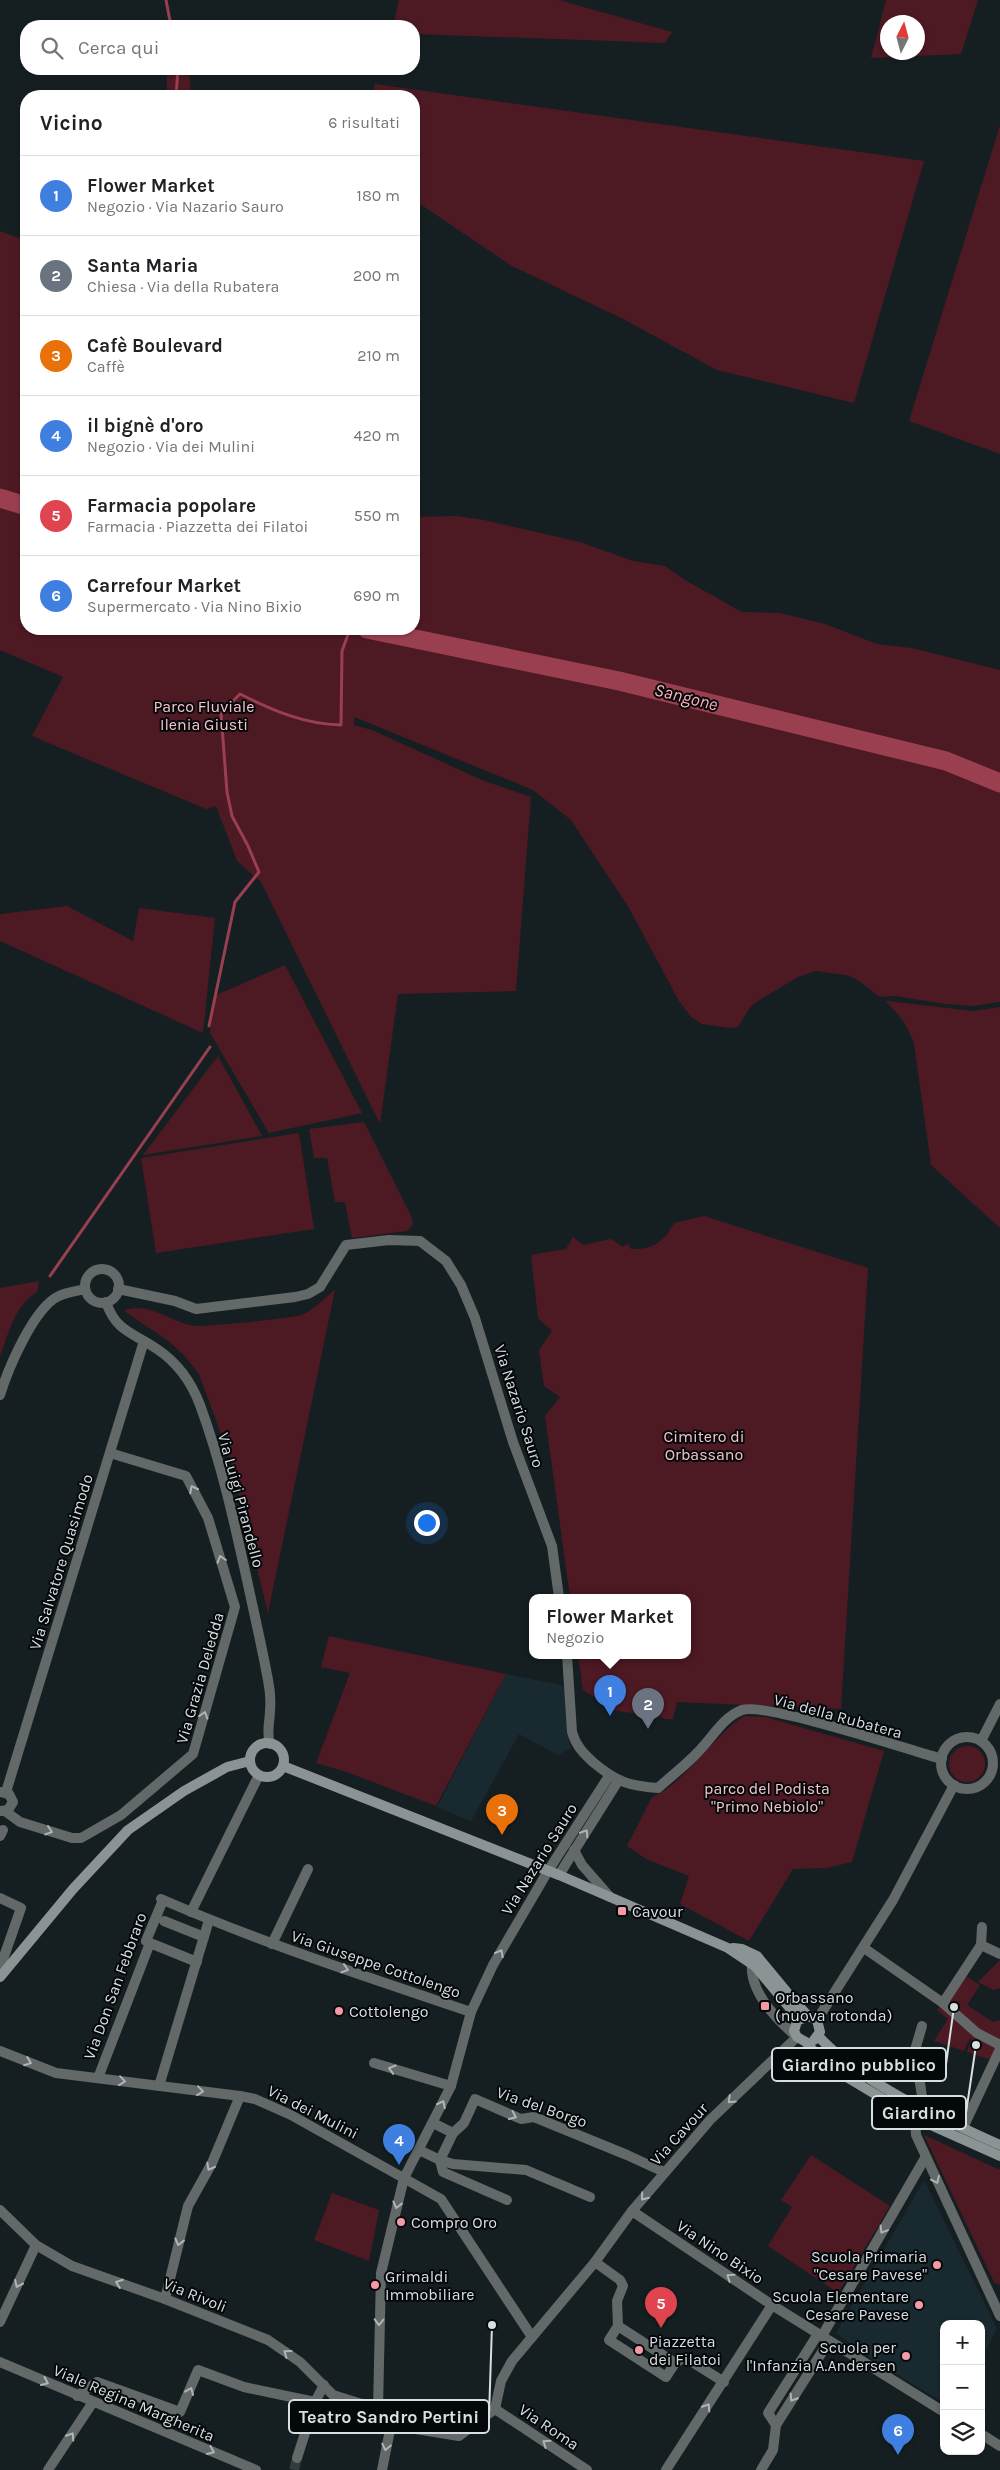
<!DOCTYPE html>
<html lang="it">
<meta charset="utf-8">
<style>
:root{--surface:#fff;--page:#f6f6f6;--text:#202124;--muted:#757577;--line:#e0e0e0;--accent:#b45309}
body{margin:0;font-family:Karla,sans-serif;background:var(--page);color:var(--text)}
.controls{position:absolute;right:15px;bottom:15px;display:grid;overflow:hidden;border-radius:10px;box-shadow:0 1px 4px #0004}
.controls button{width:45px;height:45px;display:grid;place-items:center;padding:0;border:0;border-bottom:1px solid var(--line);background:var(--surface);color:var(--text);font:25px sans-serif}
.compass{position:absolute;left:880px;top:15px;width:45px;height:45px;border-radius:50%;background:var(--surface);box-shadow:0 1px 4px #0004;rotate:6deg}
.you{position:absolute;left:426px;top:1522px;width:18px;height:18px;margin:-12px;border:4px solid #fff;border-radius:50%;background:#1a73e8;box-shadow:0 0 0 8px #1a73e833}
.badge{display:grid;place-items:center;width:32px;height:32px;border-radius:50%;background:var(--accent);color:#fff;font-size:16px;font-weight:700}
.pin{position:absolute;translate:-50% -41px;filter:drop-shadow(0 1px 2px #0008)}
.pin::after{content:'';position:absolute;top:26px;width:18px;height:15px;background:inherit;clip-path:polygon(0 0,100% 0,50% 100%)}
.popup{position:absolute;left:529px;top:1594px;width:162px;height:65px;box-sizing:border-box;display:grid;place-content:center;border-radius:10px;background:var(--surface);filter:drop-shadow(0 1px 4px #0005);font-size:16px;white-space:nowrap;color:var(--muted)}
.popup b{font-size:19px;color:var(--text)}
.popup::after{content:'';position:absolute;left:50%;top:100%;margin-left:-10px;border:10px solid transparent;border-top-color:var(--surface)}
.list{margin:0;padding:0;list-style:none}
h2{display:flex;justify-content:space-between;align-items:center;height:65px;margin:0;padding:0 20px;font-size:21px}
h2 small{font-size:16px;font-weight:400;color:var(--muted)}
.list li{display:grid;grid-template-columns:32px 1fr auto;gap:15px;align-items:center;box-sizing:border-box;height:80px;padding:0 20px;border-top:1px solid var(--line)}
.list b{display:block;font-size:19px;white-space:nowrap}
.list p{margin:0;font-size:16px;white-space:nowrap;color:var(--muted)}
.list em{font-size:16px;font-style:normal;color:var(--muted)}
.icon{flex:none;width:28px;height:28px;fill:none;stroke:currentColor;stroke-width:2;stroke-linecap:round;stroke-linejoin:round}
.map{position:relative;flex:none;width:1000px;height:2470px;overflow:hidden}
.search{position:absolute;background:var(--surface);box-shadow:0 1px 4px #0004;left:20px;top:20px;width:400px;height:55px;display:flex;align-items:center;gap:12px;box-sizing:border-box;padding:0 18px;border-radius:20px;color:var(--muted);font-size:19px}
.panel{position:absolute;background:var(--surface);box-shadow:0 1px 4px #0004;left:20px;top:90px;width:400px;height:545px;border-radius:20px}
.map>svg:first-child{display:block}
.built{fill:#182a2f}
.green{fill:#4d1923;fill-rule:evenodd}
.lines{fill:none;stroke-linecap:round;stroke-linejoin:round}
.stream{stroke:#993f50;stroke-width:3}
.river{stroke:#993f50;stroke-width:19}
.street-tunnel{stroke:#323c3f;stroke-width:10;stroke-dasharray:10 5;stroke-linecap:butt}
.street{stroke:#636869;stroke-width:10}
.secondary{stroke:#8b9395;stroke-width:10}
.oneway{stroke:#b0b5b7}
.poi-dot{fill:#f49aa6;stroke:#05080a;stroke-width:2}
.labels{text-anchor:middle;dominant-baseline:central;stroke-width:4;stroke-linejoin:round;paint-order:stroke}
.park-label{font-size:16px;fill:#f7c3c9;stroke:#05080a}
.street-label{font-size:16px;fill:#d9dfe1;stroke:#05080a}
.poi-label{font-size:16px;fill:#d9dfe1;stroke:#05080a;text-anchor:start}
.water-label{font-size:18px;font-style:italic;fill:#ffb2bb;stroke:#05080a}
.leader{fill:none;stroke:#d9dfe1;stroke-width:2}
.callout-dot{fill:#d9dfe1;stroke:#05080a;stroke-width:2}
.callout{fill:#05080a;stroke:#d9dfe1;stroke-width:2}
.callout-label{font-size:18px;text-anchor:middle;font-weight:bold;fill:#d9dfe1}
</style>
<div class="map">
<svg width="1000" height="2470" viewBox="0 0 1000 2470">
<rect width="100%" height="100%" fill="#151f22"/>
<g class="built">
<path d="M506 1674 566 1686 567 1732 571 1748 558 1755 519 1734 471 1821 437 1807Z"/>
<path d="M924 2180 997 2329 981 2359V2324H944V2403L873 2360 836 2333Z"/>
</g>
<g class="green">
<path d="M399 0H559L672 32 665 43 414 34V26H393Z"/>
<path d="M886 0H978L961 54 871 58ZM888 22H918V52H888Z"/>
<path d="M167 69H189L191 96H167Z"/>
<path d="M375 84 924 161 854 403 717 370 623 319 512 266 414 200V96H372Z"/>
<path d="M1000 125V454L909 421Z"/>
<path d="M0 231 26 241V629H414V517L457 516 484 520 580 542 633 561 665 566 685 580 742 612 780 613 825 624 877 644 912 648 1000 670V1002L973 1006 945 1004 895 996 880 997 856 979 846 975 816 971 798 977 761 999 751 1006 738 1027 730 1028 702 1024 691 1017 679 1001 629 908 571 820 533 790 354 717V725L372 730 482 780 531 797 516 991 398 994 380 1124 261 882 237 861 216 806 206 809 32 736 63 677 0 650Z"/>
<path d="M67 906 133 941 139 908 215 918 203 1033 0 941V914Z"/>
<path d="M285 965 362 1113 269 1133 210 1033 214 996Z"/>
<path d="M888 1001 973 1011 1000 1007V1228L931 1165 914 1044C908 1026 900 1015 886 1002Z"/>
<path d="M218 1056 262 1136 143 1155Z"/>
<path d="M364 1122 412 1218 413 1225 407 1231 352 1238 345 1202H335L327 1158H314L309 1129Z"/>
<path d="M299 1133 314 1229 156 1253 141 1158Z"/>
<path d="M704 1216 868 1268 841 1709 677 1702 673 1719H665L651 1711 647 1718 640 1714 617 1711 583 1690 578 1655H688V1597H570L545 1416 560 1397 544 1386 539 1350 552 1331 538 1318 531 1255 566 1249 573 1237 583 1245 611 1239 623 1247 628 1243 631 1249C652 1250 664 1242 674 1223Z"/>
<path d="M39 1281 37 1292C14 1306 9 1333 0 1356V1288Z"/>
<path d="M335 1290 268 1613 230 1458 199 1374 184 1355 167 1340 124 1311C146 1300 173 1323 194 1326 202 1327 294 1318 301 1315 313 1311 325 1297 335 1290Z"/>
<path d="M329 1636 506 1674 436 1806 344 1771 316 1763 350 1673 321 1667Z"/>
<path d="M744 1716 765 1717 884 1751 852 1862 827 1868 793 1869 749 1941 680 1904 689 1876 646 1859 627 1846 652 1797C682 1786 714 1735 744 1716Z"/>
<circle cx="967" cy="1764" r="18"/>
<path d="M1000 1960V1988L993 1990 978 1982Z"/>
<path d="M963 1975 980 1985 967 2005 993 2022 1000 2020V2052L992 2060 967 2052 971 2039 970 2038 964 2051 934 2041 948 2019 937 2010Z"/>
<path d="M924 2135 1000 2170V2285L994 2282Z"/>
<path d="M811 2155 890 2206 838 2293 768 2246 792 2207 781 2200Z"/>
<path d="M332 2193 379 2210 369 2261 314 2240Z"/>
</g>
<g class="lines">
<g class="stream">
<path d="M166 0 171 26"/>
<path d="M176 96 178 69"/>
<path d="M209 1026 235 902 259 872 248 846 232 816 227 792 221 713 240 694C272 710 303 724 341 725L342 651 350 629"/>
<path d="M50 1276 210 1047"/>
</g>
<g class="river">
<path d="M0 498 26 506"/>
<path d="M367 629 619 681 946 761 1000 783"/>
</g>
<path class="street-tunnel" d="M294 2470 297 2458"/>
<g class="street">
<circle cx="102" cy="1286" r="17"/>
<path d="M118 1289 175 1301 196 1309 295 1297 308 1294 320 1287 346 1245 389 1240 420 1241 446 1261 461 1285 475 1318 513 1442 552 1546 559 1597"/>
<path d="M106 1302C116 1332 134 1333 157 1349 178 1363 191 1381 200 1405 221 1462 234 1521 247 1580 254 1613 262 1647 268 1680 270 1690 271 1700 270 1710 270 1722 266 1732 270 1744"/>
<path d="M0 1395C8 1369 34 1307 59 1296 67 1292 77 1291 85 1289"/>
<path d="M567 1655 572 1732C576 1746 583 1753 594 1763 617 1782 629 1786 658 1788 671 1776 686 1765 698 1752 712 1738 723 1717 742 1710 765 1702 910 1750 942 1759"/>
<circle cx="967" cy="1763" r="26"/>
<path d="M981 1741 1000 1704"/>
<path d="M0 1792 9 1794 13 1802 8 1810 1 1811"/>
<path d="M6 1792 144 1341"/>
<path d="M5 1811 20 1822 72 1838H81L121 1815 193 1754 235 1607 208 1518 186 1476 110 1453"/>
<path d="M0 1836 3 1830"/>
<path d="M574 1850 582 1865 610 1897"/>
<path d="M559 1875 618 1781"/>
<path d="M0 1898 21 1908 0 1968"/>
<path d="M161 1899C262 1943 367 1977 471 2012"/>
<path d="M191 1912 259 1775"/>
<path d="M164 1921 204 1937"/>
<path d="M150 1943 197 1962"/>
<path d="M272 1944 308 1869"/>
<path d="M981 1945 1000 1954"/>
<path d="M864 1948 943 2003 977 2033 1000 2045"/>
<path d="M943 2003 981 1945 982 1927"/>
<path d="M817 2020 893 1900 954 1785"/>
<path d="M922 2026 915 2050 923 2103 915 2118 916 2135 1000 2316"/>
<path d="M0 2051 56 2073 240 2096 255 2099 291 2115 441 2199 532 2337"/>
<path d="M374 2063 451 2086"/>
<path d="M98 2078 150 1943 146 1941 161 1905"/>
<path d="M159 2086 209 1920"/>
<path d="M963 2128 1000 2049"/>
<path d="M453 2133 464 2123 475 2099 521 2119 534 2117 627 2155 664 2172"/>
<path d="M419 2150 440 2160 453 2133 433 2123"/>
<path d="M440 2160 453 2164 526 2170 590 2197"/>
<path d="M440 2160 443 2172 507 2200"/>
<path d="M0 2210 36 2245 72 2266 165 2299 268 2340 300 2362 333 2395 378 2409"/>
<path d="M632 2211 772 2305 944 2412"/>
<path d="M595 2262 620 2280 623 2286 617 2301 618 2326"/>
<path d="M165 2299 188 2206 212 2163 240 2096"/>
<path d="M0 2322 36 2245"/>
<path d="M618 2326 609 2340 666 2377 675 2363 682 2359 689 2360 724 2382"/>
<path d="M618 2326 675 2363"/>
<path d="M822 2336 925 2158"/>
<path d="M0 2362 256 2470"/>
<path d="M77 2396 97 2382 180 2412 198 2370 244 2387 315 2402"/>
<path d="M378 2409 381 2273 404 2178 451 2086 471 2012 493 1965 548 1871 609 1776"/>
<path d="M378 2409 391 2425 459 2436 495 2409"/>
<path d="M495 2409 501 2381 512 2361 595 2262 632 2211 710 2120 797 2037C777 2020 749 1992 752 1963"/>
<path d="M495 2409 587 2470"/>
<path d="M776 2425 768 2413 818 2334"/>
<path d="M981 2434 1000 2446"/>
<path d="M297 2458 315 2402 324 2385"/>
<path d="M48 2470 93 2402"/>
<path d="M382 2470 391 2425"/>
<path d="M666 2470 772 2305"/>
<path d="M761 2470 773 2450 776 2425 829 2341"/>
</g>
<g class="secondary">
<circle cx="267" cy="1760" r="17"/>
<path d="M283 1766 559 1875 728 1948 755 1966 799 2019"/>
<path d="M733 1948 742 1949 757 1956 795 2002 808 2016 817 2020 820 2032 814 2040"/>
<path d="M0 1977 73 1889 128 1830 184 1791 227 1767 250 1761"/>
<path d="M808 2016 797 2021 794 2031 797 2037 806 2042 819 2058 845 2076 915 2118 1000 2156"/>
<path d="M818 2036C865 2086 938 2117 1000 2145"/>
</g>
</g>
<defs><path id="oneway-chevron" d="M-2-3.5L2.5 0L-2 3.5" fill="none" stroke-width="1.6" stroke-linecap="round" stroke-linejoin="round" transform="scale(1.25)"/></defs>
<g class="oneway">
<use href="#oneway-chevron" transform="translate(193 1489) rotate(-117)"/>
<use href="#oneway-chevron" transform="translate(221 1559) rotate(-108)"/>
<use href="#oneway-chevron" transform="translate(204 1715) rotate(-73)"/>
<use href="#oneway-chevron" transform="translate(49 1831) rotate(18)"/>
<use href="#oneway-chevron" transform="translate(585 1833) rotate(-58)"/>
<use href="#oneway-chevron" transform="translate(500 1953) rotate(-62)"/>
<use href="#oneway-chevron" transform="translate(345 1969) rotate(18)"/>
<use href="#oneway-chevron" transform="translate(28 2062) rotate(21)"/>
<use href="#oneway-chevron" transform="translate(392 2069) rotate(-163)"/>
<use href="#oneway-chevron" transform="translate(122 2081) rotate(7)"/>
<use href="#oneway-chevron" transform="translate(200 2091) rotate(7)"/>
<use href="#oneway-chevron" transform="translate(731 2100) rotate(136)"/>
<use href="#oneway-chevron" transform="translate(442 2104) rotate(-63)"/>
<use href="#oneway-chevron" transform="translate(513 2116) rotate(24)"/>
<use href="#oneway-chevron" transform="translate(210 2167) rotate(118)"/>
<use href="#oneway-chevron" transform="translate(936 2180) rotate(65)"/>
<use href="#oneway-chevron" transform="translate(644 2197) rotate(129)"/>
<use href="#oneway-chevron" transform="translate(397 2205) rotate(104)"/>
<use href="#oneway-chevron" transform="translate(883 2230) rotate(121)"/>
<use href="#oneway-chevron" transform="translate(179 2242) rotate(104)"/>
<use href="#oneway-chevron" transform="translate(730 2277) rotate(-146)"/>
<use href="#oneway-chevron" transform="translate(119 2283) rotate(-160)"/>
<use href="#oneway-chevron" transform="translate(18 2284) rotate(115)"/>
<use href="#oneway-chevron" transform="translate(379 2322) rotate(91)"/>
<use href="#oneway-chevron" transform="translate(287 2353) rotate(-144)"/>
<use href="#oneway-chevron" transform="translate(45 2382) rotate(24)"/>
<use href="#oneway-chevron" transform="translate(190 2391) rotate(-67)"/>
<use href="#oneway-chevron" transform="translate(793 2398) rotate(122)"/>
<use href="#oneway-chevron" transform="translate(707 2407) rotate(-57)"/>
<use href="#oneway-chevron" transform="translate(71 2436) rotate(-57)"/>
<use href="#oneway-chevron" transform="translate(546 2443) rotate(-146)"/>
<use href="#oneway-chevron" transform="translate(386 2447) rotate(102)"/>
<use href="#oneway-chevron" transform="translate(211 2451) rotate(23)"/>
</g>
<g class="poi-dot">
<rect x="617" y="1906" width="10" height="10" rx="2.5"/>
<rect x="760" y="2001" width="10" height="10" rx="2.5"/>
<circle cx="339" cy="2011" r="5"/>
<circle cx="401" cy="2222" r="5"/>
<circle cx="937" cy="2265" r="5"/>
<circle cx="375" cy="2285" r="5"/>
<circle cx="919" cy="2305" r="5"/>
<circle cx="639" cy="2350" r="5"/>
<circle cx="906" cy="2356" r="5"/>
</g>
<g class="labels">
<g class="park-label">
<text x="204" y="706">Parco Fluviale<tspan x="204" dy="18">Ilenia Giusti</tspan></text>
<text x="704" y="1436">Cimitero di<tspan x="704" dy="18">Orbassano</tspan></text>
<text x="767" y="1788">parco del Podista<tspan x="767" dy="18">"Primo Nebiolo"</tspan></text>
</g>
<g class="street-label">
<text transform="translate(519 1406) rotate(72)">Via Nazario Sauro</text>
<text transform="translate(241 1500) rotate(75)">Via Luigi Pirandello</text>
<text transform="translate(61 1562) rotate(-73)">Via Salvatore Quasimodo</text>
<text transform="translate(200 1678) rotate(-74)">Via Grazia Deledda</text>
<text transform="translate(838 1716) rotate(15)">Via della Rubatera</text>
<text transform="translate(539 1859) rotate(-58)">Via Nazario Sauro</text>
<text transform="translate(376 1964) rotate(19)">Via Giuseppe Cottolengo</text>
<text transform="translate(115 1986) rotate(-70)">Via Don San Febbraro</text>
<text transform="translate(542 2107) rotate(19)">Via del Borgo</text>
<text transform="translate(313 2112) rotate(27)">Via dei Mulini</text>
<text transform="translate(679 2134) rotate(-48)">Via Cavour</text>
<text transform="translate(720 2252) rotate(34)">Via Nino Bixio</text>
<text transform="translate(195 2295) rotate(22)">Via Rivoli</text>
<text transform="translate(134 2403) rotate(23)">Viale Regina Margherita</text>
<text transform="translate(549 2427) rotate(34)">Via Roma</text>
</g>
<g class="poi-label">
<text x="632" y="1911">Cavour</text>
<text x="775" y="1997">Orbassano<tspan x="775" dy="18">(nuova rotonda)</tspan></text>
<text x="349" y="2011">Cottolengo</text>
<text x="411" y="2222">Compro Oro</text>
<text x="927" y="2256" text-anchor="end">Scuola Primaria<tspan x="927" dy="18">"Cesare Pavese"</tspan></text>
<text x="385" y="2276">Grimaldi<tspan x="385" dy="18">Immobiliare</tspan></text>
<text x="909" y="2296" text-anchor="end">Scuola Elementare<tspan x="909" dy="18">Cesare Pavese</tspan></text>
<text x="649" y="2341">Piazzetta<tspan x="649" dy="18">dei Filatoi</tspan></text>
<text x="896" y="2347" text-anchor="end">Scuola per<tspan x="896" dy="18">l'Infanzia A.Andersen</tspan></text>
</g>
<g class="water-label">
<text transform="translate(686 697) rotate(14)">Sangone</text>
</g>
</g>
<path class="leader" d="M954 2007L946 2064M976 2045L966 2113M492 2325L489 2416"/>
<g class="callout-dot">
<circle cx="954" cy="2007" r="5"/>
<circle cx="976" cy="2045" r="5"/>
<circle cx="492" cy="2325" r="5"/>
</g>
<g class="callout">
<rect x="772" y="2048" width="174" height="33" rx="5"/>
<rect x="872" y="2096" width="94" height="33" rx="5"/>
<rect x="289" y="2400" width="200" height="33" rx="5"/>
</g>
<g class="callout-label">
<text x="859" y="2071">Giardino pubblico</text>
<text x="919" y="2119">Giardino</text>
<text x="389" y="2423">Teatro Sandro Pertini</text>
</g>
</svg>
<div class="controls">
<button>+</button>
<button>−</button>
<button><svg class="icon" aria-label="layers" viewBox="0 0 24 24"><path d="M12 4l9 5-9 5-9-5zM3 14l9 5 9-5"/></svg></button>
</div>
<svg class="compass" viewBox="-18 -18 36 36"><path d="M0-13l5 13h-10z" fill="#e53935"/><path d="M0 13l5-13h-10z" fill="#757577"/></svg>
<div class="you"></div>
<div class="pin badge" style="left:610px;top:1716px;background:#3f7fe0">1</div>
<div class="popup"><b>Flower Market</b>Negozio</div>
<div class="pin badge" style="left:648px;top:1729px;background:#6b7280">2</div>
<div class="pin badge" style="left:502px;top:1835px;background:#e8710a">3</div>
<div class="pin badge" style="left:399px;top:2165px;background:#3f7fe0">4</div>
<div class="pin badge" style="left:661px;top:2328px;background:#e0444e">5</div>
<div class="pin badge" style="left:898px;top:2455px;background:#3f7fe0">6</div>
<div class="search"><svg class="icon" aria-label="search" viewBox="0 0 24 24"><circle cx="10" cy="10" r="6"/><path d="M15 15l6 6"/></svg>Cerca qui</div>
<section class="panel">
<h2>Vicino<small>6 risultati</small></h2>
<ul class="list">
<li><span class="badge" style="background:#3f7fe0">1</span><div><b>Flower Market</b><p>Negozio · Via Nazario Sauro</p></div><em>180 m</em></li>
<li><span class="badge" style="background:#6b7280">2</span><div><b>Santa Maria</b><p>Chiesa · Via della Rubatera</p></div><em>200 m</em></li>
<li><span class="badge" style="background:#e8710a">3</span><div><b>Cafè Boulevard</b><p>Caffè</p></div><em>210 m</em></li>
<li><span class="badge" style="background:#3f7fe0">4</span><div><b>il bignè d'oro</b><p>Negozio · Via dei Mulini</p></div><em>420 m</em></li>
<li><span class="badge" style="background:#e0444e">5</span><div><b>Farmacia popolare</b><p>Farmacia · Piazzetta dei Filatoi</p></div><em>550 m</em></li>
<li><span class="badge" style="background:#3f7fe0">6</span><div><b>Carrefour Market</b><p>Supermercato · Via Nino Bixio</p></div><em>690 m</em></li>
</ul>
</section>
</div>
